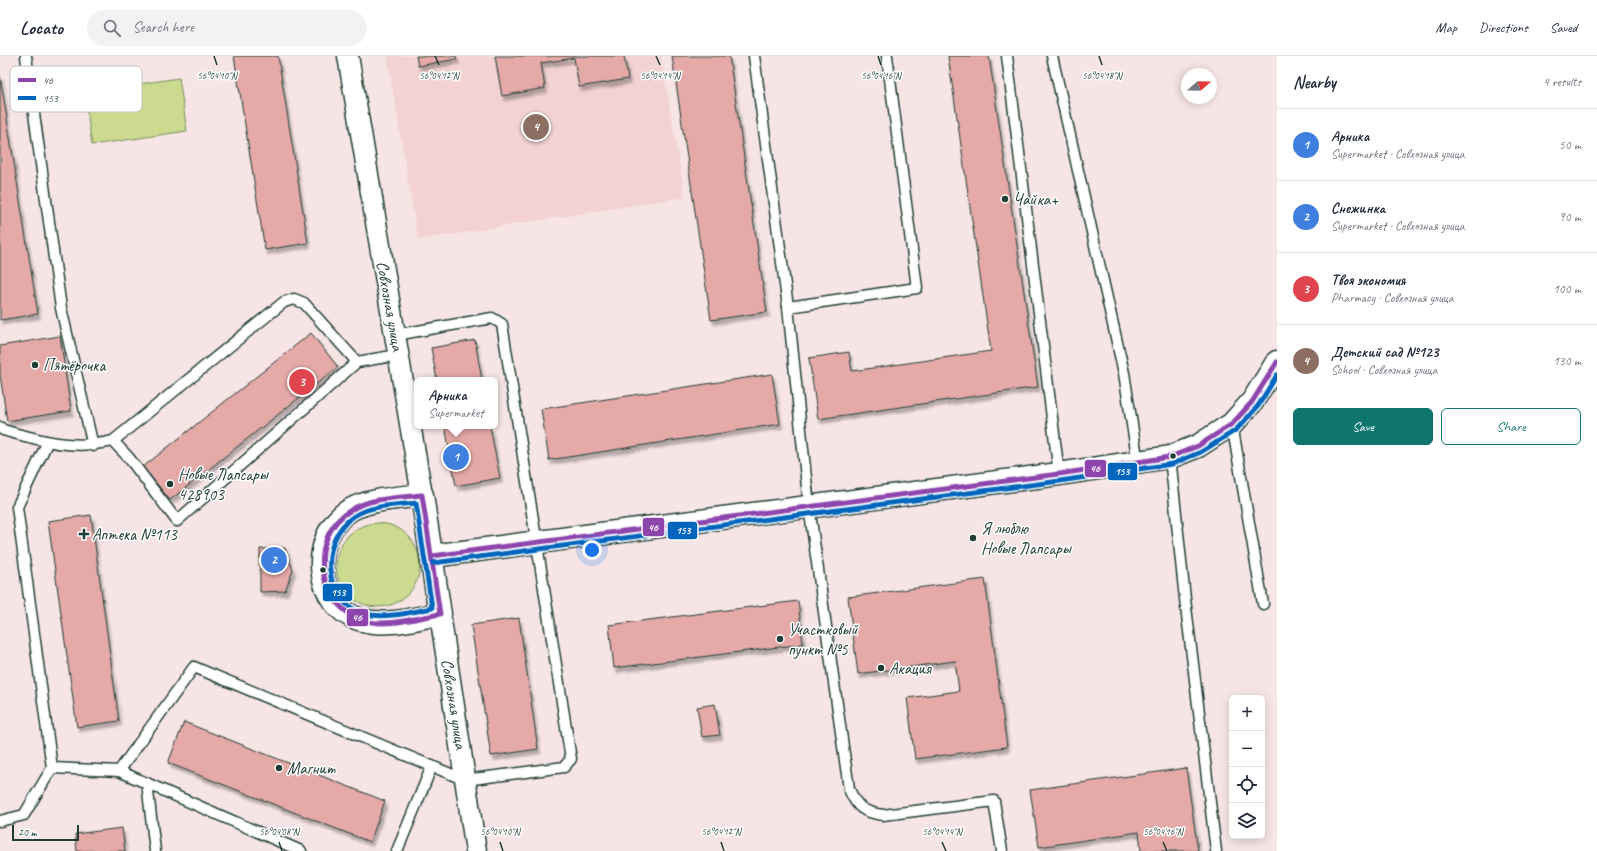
<!DOCTYPE html>
<meta charset="utf-8">
<style>
:root{--surface:#fff;--page:#f2f2f3;--text:#1f2937;--muted:#747a83;--line:#e0e1e3;--accent:#0f766e}
body{margin:0;font-family:Caveat,sans-serif;background:var(--page);color:var(--text)}
.controls{position:absolute;right:12px;bottom:12px;display:grid;overflow:hidden;border-radius:6px;box-shadow:0 2px 10px #0003}
.controls button{width:36px;height:36px;display:grid;place-items:center;padding:0;border:0;border-bottom:1px solid var(--line);background:var(--surface);color:var(--text);font:20px sans-serif}
.compass{position:absolute;left:1181px;top:12px;width:36px;height:36px;border-radius:50%;background:var(--surface);box-shadow:0 2px 10px #0003;rotate:70deg}
.scale{position:absolute;left:12px;bottom:10px;width:67px;box-sizing:border-box;padding-left:4px;border:2px solid #1f3d34;border-top:0;font-size:11px;line-height:14px;white-space:nowrap;color:#1f3d34;-webkit-text-stroke:3px #fff;paint-order:stroke}
.you{position:absolute;left:592px;top:494px;width:14px;height:14px;margin:-10px;border:3px solid #fff;border-radius:50%;background:#1a73e8;box-shadow:0 0 0 6px #1a73e833}
.badge{display:grid;place-items:center;width:26px;height:26px;border-radius:50%;background:var(--accent);color:#fff;font-size:13px;font-weight:700}
.pin{position:absolute;translate:-50% -50%;border:2px solid #fff;box-shadow:0 1px 4px #0006}
.popup{position:absolute;left:414px;top:321px;width:84px;height:52px;box-sizing:border-box;display:grid;place-content:center;border-radius:6px;background:var(--surface);filter:drop-shadow(0 1px 3px #0005);font-size:13px;white-space:nowrap;color:var(--muted)}
.popup b{font-size:15px;color:var(--text)}
.popup::after{content:'';position:absolute;left:50%;top:100%;margin-left:-8px;border:8px solid transparent;border-top-color:var(--surface)}
.list{margin:0;padding:0;list-style:none}
h2{display:flex;justify-content:space-between;align-items:center;height:52px;margin:0;padding:0 16px;font-size:17px}
h2 small{font-size:13px;font-weight:400;color:var(--muted)}
.list li{display:grid;grid-template-columns:26px 1fr auto;gap:12px;align-items:center;box-sizing:border-box;height:72px;padding:0 16px;border-top:1px solid var(--line)}
.list b{display:block;font-size:15px;white-space:nowrap}
.list p{margin:0;font-size:13px;white-space:nowrap;color:var(--muted)}
.list em{font-size:13px;font-style:normal;color:var(--muted)}
.actions{display:flex;gap:8px;padding:12px 16px}
.actions a{flex:1;padding:9px 0;border:1px solid var(--accent);border-radius:6px;text-align:center;font-size:14px;color:var(--accent)}
.actions .main{background:var(--accent);color:#fff}
.icon{flex:none;width:22px;height:22px;fill:none;stroke:currentColor;stroke-width:2;stroke-linecap:round;stroke-linejoin:round}
.map{position:relative;flex:none;width:1277px;height:795px;overflow:hidden}
header{display:flex;align-items:center;gap:24px;box-sizing:border-box;height:56px;padding:0 20px;background:var(--surface);border-bottom:1px solid var(--line)}
header strong{font-size:19px}
nav{display:flex;gap:22px;margin-inline-start:auto;font-size:14px}
.search{width:280px;height:36px;background:var(--page);display:flex;align-items:center;gap:10px;box-sizing:border-box;padding:0 14px;border-radius:22px;color:var(--muted);font-size:15px}
main{display:flex}
aside{flex:1;background:var(--surface)}
.map>svg:first-child{display:block}
.built{fill:#f2d3d2}
.green{fill:#cbda8e;stroke:#758c61}
.building{fill:#e5a9a7;stroke:#1f3d34;filter:url(#shadow)}
.lines{fill:none;stroke-linecap:round;stroke-linejoin:round}
.service-casing{stroke:#1f3d34;stroke-width:13}
.minor-casing{stroke:#1f3d34;stroke-width:23}
.tertiary-casing{stroke:#1f3d34;stroke-width:25}
.service{stroke:#fff;stroke-width:10}
.minor{stroke:#fff;stroke-width:20}
.tertiary{stroke:#fff;stroke-width:22}
.bus-1-casing{stroke:#fff;stroke-width:8}
.bus-2-casing{stroke:#fff;stroke-width:8}
.bus-1{stroke:#8e44ad;stroke-width:5}
.bus-2{stroke:#0065bd;stroke-width:5}
.ticks{fill:none;stroke:#1f3d34;stroke-width:1.5}
.poi-dot{fill:#1f3d34;stroke:#fff;stroke-width:1.5}
.labels{text-anchor:middle;dominant-baseline:central;stroke-width:3;stroke-linejoin:round;paint-order:stroke}
.poi-label{font-size:17px;fill:#1f3d34;stroke:#fff;text-anchor:start}
.street-label{font-size:17px;fill:#1f3d34;stroke:#fff}
.key{fill:#fff;stroke:#bcc5c2;stroke-width:1}
.key-label{font-size:11px;fill:#1f3d34}
.ticks-label{font-size:10px;text-anchor:middle;fill:#1f3d34;stroke:#fff;stroke-width:3;stroke-linejoin:round;paint-order:stroke}
.line-badge{stroke:#fff;stroke-width:1.5}
.badge-label{font-size:11px;text-anchor:middle;font-weight:bold;fill:#fff}
</style>
<header>
<strong>Locato</strong>
<div class="search"><svg class="icon" aria-label="search" viewBox="0 0 24 24"><circle cx="10" cy="10" r="6"/><path d="M15 15l6 6"/></svg>Search here</div>
<nav><a>Map</a><a>Directions</a><a>Saved</a></nav>
</header>
<main>
<div class="map">
<svg width="1277" height="795" viewBox="0 0 1277 795">
<defs>
<filter id="shadow"><feDropShadow dx="2.5" dy="4.5" stdDeviation="1" flood-color="#0004"/></filter>
</defs>
<rect width="100%" height="100%" fill="#f7e5e5"/>
<filter id="ink" filterUnits="userSpaceOnUse"><feTurbulence type="fractalNoise" baseFrequency=".025" numOctaves="2"/><feDisplacementMap in="SourceGraphic" scale="8" xChannelSelector="R" yChannelSelector="G"/><feConvolveMatrix kernelMatrix="1 2 1 2 8 2 1 2 1" color-interpolation-filters="sRGB"/></filter>
<g filter="url(#ink)">
<path class="built" d="M387 0H661L685 141 418 184Z"/>
<g class="green">
<path d="M179 22 187 75 92 89 84 36Z"/>
<circle cx="378" cy="509" r="42"/>
</g>
<g class="building">
<path d="M234 0H278L308 187 265 194Z"/>
<path d="M416 0H456L457 3 418 10Z"/>
<path d="M495 0H624L628 23 579 31 574 2 541 7 545 32 502 40Z"/>
<path d="M672 0H729L767 256 711 264Z"/>
<path d="M948 0H989L1038 331 818 363 809 302 849 296 852 315 991 295Z"/>
<path d="M0 19 38 258 0 264Z"/>
<path d="M311 277 338 311 170 444 143 411Z"/>
<path d="M60 280 71 355 7 365 0 319V290Z"/>
<path d="M475 284 482 324H437L431 292Z"/>
<path d="M772 318 780 368 549 404 541 353Z"/>
<path d="M445 370H490L500 422 456 430Z"/>
<path d="M91 459 119 665 77 671 48 465Z"/>
<path d="M285 492 293 514 285 535 260 536V493Z"/>
<path d="M985 523 1007 691 915 703 907 642 959 635 955 605 858 618 848 541Z"/>
<path d="M798 545 803 588 614 612 609 569Z"/>
<path d="M519 562 538 693 491 700 471 569Z"/>
<path d="M715 648 720 679 702 681 697 651Z"/>
<path d="M184 666 385 745 370 786 168 707Z"/>
<path d="M1186 712 1198 795H1141L1139 776 1039 791 1030 734Z"/>
<path d="M122 772 125 795H77L75 778Z"/>
</g>
<g class="lines">
<g class="service-casing">
<g id="service">
<path d="M26 0 61 252 93 390"/>
<path d="M754 0 788 251 809 450 849 733C857 752 863 756 883 759L994 745 1002 795"/>
<path d="M1007 0 1059 418"/>
<path d="M1052 0 1124 317 1138 407"/>
<path d="M788 251 917 232 887 0"/>
<path d="M1232 368 1263 548"/>
<path d="M0 371 3 374C41 385 74 394 113 385L129 402 177 465 357 306 398 299"/>
<path d="M113 385 284 246 294 243 304 247 357 306"/>
<path d="M1170 401 1185 543 1216 795"/>
<path d="M52 712 119 715 194 611 465 724 564 711 571 703 502 268 492 262 395 279"/>
<path d="M119 715 301 795"/>
<path d="M147 727 155 795"/>
<path d="M0 765 24 759 52 712 17 451 47 387"/>
<path d="M397 795 432 710"/>
</g>
</g>
<g class="minor-casing">
<g id="minor">
<path d="M348 0 422 439"/>
<path d="M440 558 476 795"/>
</g>
</g>
<g class="tertiary-casing">
<g id="tertiary">
<path d="M422 439 440 558C415 562 387 571 362 564 313 551 309 479 350 454 369 443 401 442 422 439Z"/>
<path d="M432 500 1059 418 1170 401 1198 390 1232 368 1252 346 1277 306"/>
</g>
</g>
<use href="#service" class="service"/>
<use href="#minor" class="minor"/>
<use href="#tertiary" class="tertiary"/>
<g class="bus-1-casing">
<g id="bus-1">
<path d="M422 439 440 558C416 562 386 572 362 564 315 548 308 479 351 454 371 441 399 442 422 439Z"/>
<path d="M432 500 1059 418 1170 401 1198 390 1232 368 1252 346 1277 306"/>
</g>
</g>
<g class="bus-2-casing">
<g id="bus-2">
<path d="M416 447 432 552C411 556 387 563 365 558 322 546 318 484 354 460 371 449 397 449 416 447Z"/>
<path d="M433 507 1060 425 1172 408 1201 396 1236 374 1258 350 1277 319"/>
</g>
</g>
<use href="#bus-1" class="bus-1"/>
<use href="#bus-2" class="bus-2"/>
</g>
</g>
<path class="ticks" d="M214 0 217 9M435 0 439 9M656 0 660 9M878 0 881 9M1099 0 1102 9M279 786 282 795M500 786 503 795M721 786 724 795M942 786 946 795M1163 786 1167 795"/>
<g class="poi-dot">
<circle cx="1005" cy="143" r="4"/>
<circle cx="35" cy="309" r="4"/>
<circle cx="1173" cy="400" r="3.5"/>
<circle cx="170" cy="428" r="4"/>
<path d="M82 472h4v4h4v4h-4v4h-4v-4h-4v-4h4z"/>
<circle cx="973" cy="482" r="4"/>
<circle cx="323" cy="514" r="3.5"/>
<circle cx="780" cy="583" r="4"/>
<circle cx="881" cy="612" r="4"/>
<circle cx="279" cy="712" r="4"/>
</g>
<g class="labels">
<g class="poi-label">
<text x="1013" y="143">Чайка+</text>
<text x="43" y="309">Пятёрочка</text>
<text x="178" y="418">Новые Лапсары<tspan x="178" dy="20">428903</tspan></text>
<text x="981" y="472">Я люблю<tspan x="981" dy="20">Новые Лапсары</tspan></text>
<text x="92" y="478">Аптека №113</text>
<text x="788" y="573">Участковый<tspan x="788" dy="20">пункт №5</tspan></text>
<text x="889" y="612">Акация</text>
<text x="287" y="712">Магнит</text>
</g>
<g class="street-label">
<text transform="translate(390 250) rotate(80)">Совхозная улица</text>
<text transform="translate(454 648) rotate(81)">Совхозная улица</text>
</g>
</g>
<rect x="10" y="10" width="132" height="46" rx="6" class="key"/>
<rect x="18" y="22" width="18" height="4" fill="#8e44ad"/>
<rect x="18" y="40" width="18" height="4" fill="#0065bd"/>
<g class="key-label">
<text x="43" y="28">46</text>
<text x="43" y="46">153</text>
</g>
<g class="ticks-label">
<text x="217" y="23">56°04'10"N</text>
<text x="439" y="23">56°04'12"N</text>
<text x="660" y="23">56°04'14"N</text>
<text x="881" y="23">56°04'16"N</text>
<text x="1102" y="23">56°04'18"N</text>
<text x="279" y="779">56°04'08"N</text>
<text x="500" y="779">56°04'10"N</text>
<text x="721" y="779">56°04'12"N</text>
<text x="942" y="779">56°04'14"N</text>
<text x="1163" y="779">56°04'16"N</text>
</g>
<g class="line-badge">
<rect x="1084" y="403" width="23" height="19" rx="4" fill="#8e44ad"/>
<rect x="1107" y="406" width="31" height="19" rx="4" fill="#0065bd"/>
<rect x="642" y="461" width="23" height="20" rx="4" fill="#8e44ad"/>
<rect x="667" y="465" width="31" height="19" rx="4" fill="#0065bd"/>
<rect x="322" y="527" width="31" height="19" rx="4" fill="#0065bd"/>
<rect x="346" y="552" width="23" height="19" rx="4" fill="#8e44ad"/>
</g>
<g class="badge-label">
<text x="1095" y="416">46</text>
<text x="1122" y="419">153</text>
<text x="653" y="475">46</text>
<text x="683" y="478">153</text>
<text x="338" y="540">153</text>
<text x="357" y="565">46</text>
</g>
</svg>
<div class="controls">
<button>+</button>
<button>−</button>
<button><svg class="icon" aria-label="locate" viewBox="0 0 24 24"><circle cx="12" cy="12" r="6"/><path d="M12 2v4M12 18v4M2 12h4M18 12h4"/></svg></button>
<button><svg class="icon" aria-label="layers" viewBox="0 0 24 24"><path d="M12 4l9 5-9 5-9-5zM3 14l9 5 9-5"/></svg></button>
</div>
<svg class="compass" viewBox="-18 -18 36 36"><path d="M0-13l5 13h-10z" fill="#e53935"/><path d="M0 13l5-13h-10z" fill="#747a83"/></svg>
<div class="scale">20 m</div>
<div class="you"></div>
<div class="pin badge" style="left:456px;top:401px;background:#3f7fe0">1</div>
<div class="popup"><b>Арника</b>Supermarket</div>
<div class="pin badge" style="left:274px;top:504px;background:#3f7fe0">2</div>
<div class="pin badge" style="left:302px;top:326px;background:#e0444e">3</div>
<div class="pin badge" style="left:536px;top:71px;background:#8d6e63">4</div>
</div>
<aside>
<h2>Nearby<small>4 results</small></h2>
<ul class="list">
<li><span class="badge" style="background:#3f7fe0">1</span><div><b>Арника</b><p>Supermarket · Совхозная улица</p></div><em>50 m</em></li>
<li><span class="badge" style="background:#3f7fe0">2</span><div><b>Снежинка</b><p>Supermarket · Совхозная улица</p></div><em>90 m</em></li>
<li><span class="badge" style="background:#e0444e">3</span><div><b>Твоя экономия</b><p>Pharmacy · Совхозная улица</p></div><em>100 m</em></li>
<li><span class="badge" style="background:#8d6e63">4</span><div><b>Детский сад №123</b><p>School · Совхозная улица</p></div><em>130 m</em></li>
</ul>
<div class="actions"><a class="main">Save</a><a>Share</a></div>
</aside>
</main>
